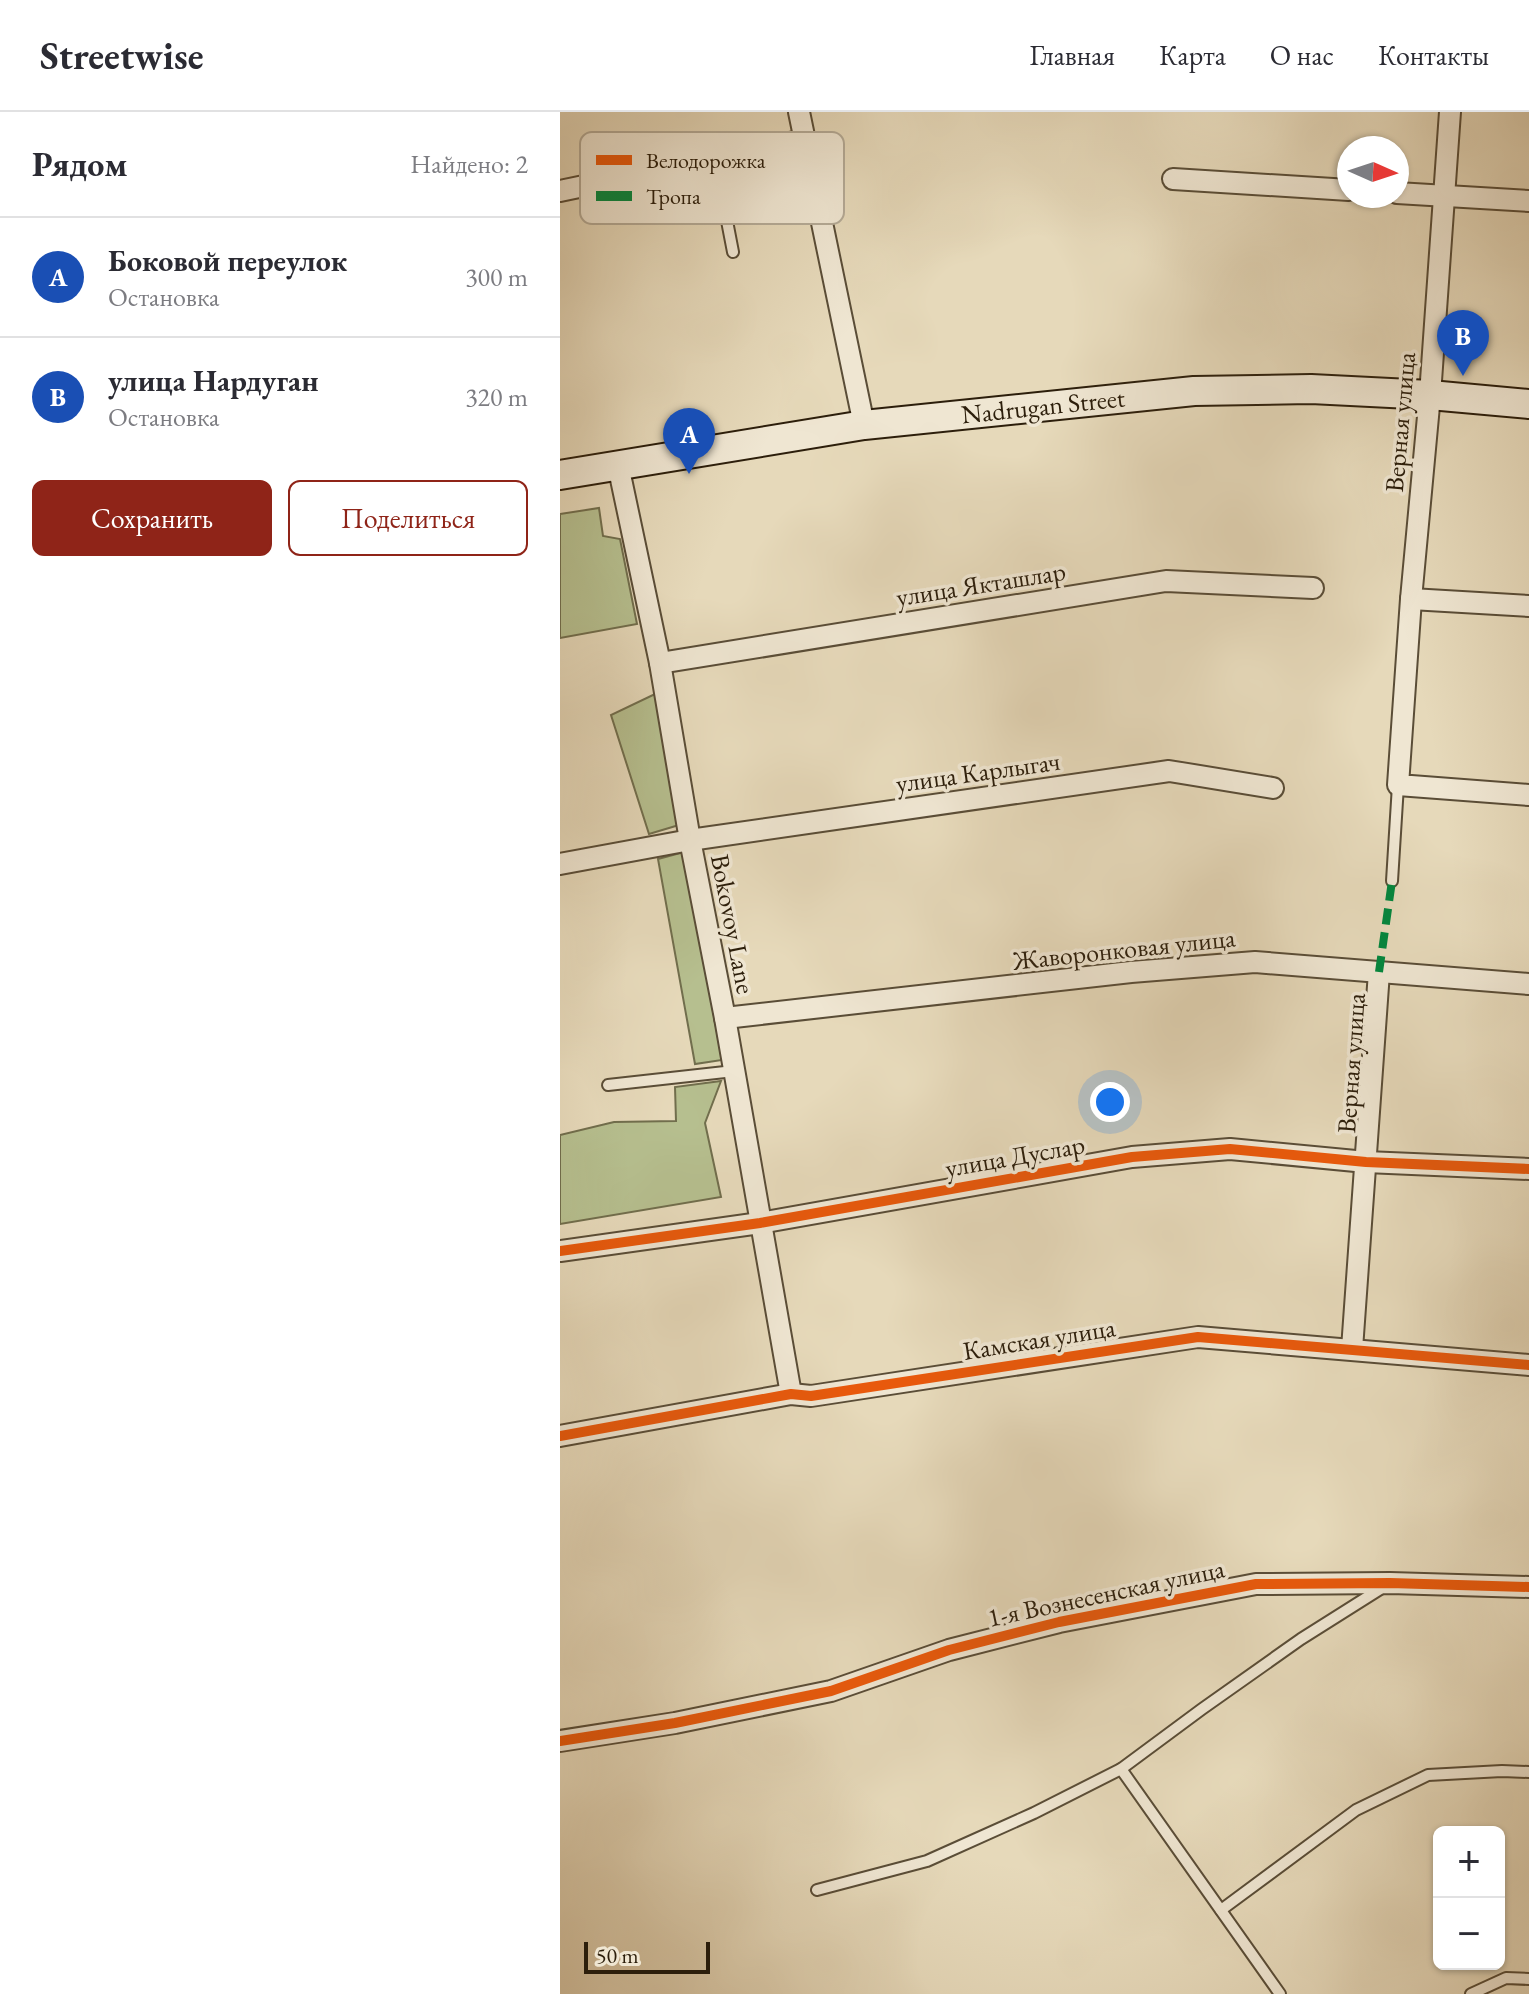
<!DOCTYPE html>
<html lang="ru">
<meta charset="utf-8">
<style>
:root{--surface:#fff;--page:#f2f2f3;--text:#2b2b33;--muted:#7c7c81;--line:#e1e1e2;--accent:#8f2418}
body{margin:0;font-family:"EB Garamond",serif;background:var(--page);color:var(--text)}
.controls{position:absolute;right:24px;bottom:24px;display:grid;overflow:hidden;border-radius:12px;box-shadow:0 2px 6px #0004}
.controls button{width:72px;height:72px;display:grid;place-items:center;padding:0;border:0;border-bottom:2px solid var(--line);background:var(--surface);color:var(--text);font:40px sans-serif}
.compass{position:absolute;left:777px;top:24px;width:72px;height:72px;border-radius:50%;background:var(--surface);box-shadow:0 2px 6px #0004;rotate:93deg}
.scale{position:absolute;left:24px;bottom:20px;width:126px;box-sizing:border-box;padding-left:8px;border:4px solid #2c1e0b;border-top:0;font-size:22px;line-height:28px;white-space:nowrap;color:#2c1e0b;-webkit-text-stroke:6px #efe6d2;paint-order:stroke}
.you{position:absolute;left:550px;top:990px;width:28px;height:28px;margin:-20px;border:6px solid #fff;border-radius:50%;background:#1a73e8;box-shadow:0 0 0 12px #1a73e833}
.badge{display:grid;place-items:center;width:52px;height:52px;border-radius:50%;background:var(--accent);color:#fff;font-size:26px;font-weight:700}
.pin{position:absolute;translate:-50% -66px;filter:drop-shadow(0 2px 4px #0008)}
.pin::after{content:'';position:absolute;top:42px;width:28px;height:24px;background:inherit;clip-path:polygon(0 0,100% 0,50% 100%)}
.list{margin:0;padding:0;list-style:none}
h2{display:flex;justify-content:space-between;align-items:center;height:104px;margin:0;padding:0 32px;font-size:34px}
h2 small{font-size:26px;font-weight:400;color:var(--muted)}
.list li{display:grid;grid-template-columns:52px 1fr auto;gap:24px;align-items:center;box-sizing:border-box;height:120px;padding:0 32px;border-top:2px solid var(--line)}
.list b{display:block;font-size:30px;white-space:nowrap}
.list p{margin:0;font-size:26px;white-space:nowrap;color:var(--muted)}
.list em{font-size:26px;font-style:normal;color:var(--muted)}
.actions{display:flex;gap:16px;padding:24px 32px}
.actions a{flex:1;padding:18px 0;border:2px solid var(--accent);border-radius:12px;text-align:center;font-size:28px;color:var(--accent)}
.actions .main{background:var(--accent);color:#fff}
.map{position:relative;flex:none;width:969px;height:1882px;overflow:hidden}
header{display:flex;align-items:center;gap:48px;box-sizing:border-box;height:112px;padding:0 40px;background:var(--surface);border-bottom:2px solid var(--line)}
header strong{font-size:38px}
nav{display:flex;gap:44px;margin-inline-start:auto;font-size:28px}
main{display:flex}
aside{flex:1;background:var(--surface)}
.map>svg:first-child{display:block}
.green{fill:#b6bf8f;stroke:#716e4d;stroke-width:2}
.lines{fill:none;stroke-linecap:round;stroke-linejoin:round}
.lane-casing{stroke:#5a4d37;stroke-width:14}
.street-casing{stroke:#5a4d37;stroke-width:24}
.secondary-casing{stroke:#2c1e0b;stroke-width:32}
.lane{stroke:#efe6d2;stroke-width:10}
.street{stroke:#efe6d2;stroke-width:20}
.secondary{stroke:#efe6d2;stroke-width:28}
.quiet{stroke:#00873e;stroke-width:8;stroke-dasharray:16 8;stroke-linecap:butt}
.cycleway-casing{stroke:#efe6d2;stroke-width:15}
.cycleway{stroke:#e8590c;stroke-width:10}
.labels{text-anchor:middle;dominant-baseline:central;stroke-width:7;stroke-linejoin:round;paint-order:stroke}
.street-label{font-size:26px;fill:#2c1e0b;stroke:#efe6d2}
.key{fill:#efe6d2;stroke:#b4aa96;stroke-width:2}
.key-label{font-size:22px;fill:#2c1e0b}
</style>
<header>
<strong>Streetwise</strong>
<nav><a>Главная</a><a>Карта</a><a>О нас</a><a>Контакты</a></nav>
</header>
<main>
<aside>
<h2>Рядом<small>Найдено: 2</small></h2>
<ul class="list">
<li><span class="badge" style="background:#1a4fb4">A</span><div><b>Боковой переулок</b><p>Остановка</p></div><em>300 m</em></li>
<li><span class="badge" style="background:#1a4fb4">B</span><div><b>улица Нардуган</b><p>Остановка</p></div><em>320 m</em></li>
</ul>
<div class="actions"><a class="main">Сохранить</a><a>Поделиться</a></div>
</aside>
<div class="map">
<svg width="969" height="1882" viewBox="0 0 969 1882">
<rect width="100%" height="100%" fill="#e6d9ba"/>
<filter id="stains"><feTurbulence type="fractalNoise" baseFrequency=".0025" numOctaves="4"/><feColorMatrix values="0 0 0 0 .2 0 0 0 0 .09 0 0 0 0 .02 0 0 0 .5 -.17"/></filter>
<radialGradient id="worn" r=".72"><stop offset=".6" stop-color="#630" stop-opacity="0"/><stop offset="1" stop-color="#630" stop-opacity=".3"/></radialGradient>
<g class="green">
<path d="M39 396 43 424 60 427 77 512 0 526V402Z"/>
<path d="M95 582 119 713 89 722 51 603Z"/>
<path d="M124 740 162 948 135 952 98 747Z"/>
<path d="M161 969 145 1011 161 1085 0 1112V1023L54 1010 116 1009 115 975Z"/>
</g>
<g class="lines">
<g class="lane-casing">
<g id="lane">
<path d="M155 47 173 140"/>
<path d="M832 769 838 673"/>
<path d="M48 973 174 959"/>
<path d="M561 1657 720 1882"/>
<path d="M257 1778 367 1749 474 1701 561 1657 642 1597 741 1527 825 1474"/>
<path d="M661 1798 796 1698 868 1663 942 1659 969 1660"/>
<path d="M911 1882 946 1866 969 1867"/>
</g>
</g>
<g class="street-casing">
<g id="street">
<path d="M239 0 304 313"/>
<path d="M890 0 870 283 851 487 838 673 969 683"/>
<path d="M613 67 789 78"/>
<path d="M0 79 244 28"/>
<path d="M837 81 969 89"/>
<path d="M58 353 100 551 130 728 165 906 231 1282"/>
<path d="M851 487 969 494"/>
<path d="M100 551 606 469 753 476"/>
<path d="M0 752 130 728 609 659 713 676"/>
<path d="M165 906 571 860 695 850 969 872"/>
<path d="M0 1139 200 1111 572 1045 670 1037 806 1050 969 1057"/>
<path d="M792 1237 819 860"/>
<path d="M0 1324 231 1282 251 1284 638 1225 969 1253"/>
<path d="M0 1629 115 1611 271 1579 389 1538 499 1510 696 1472 830 1471 969 1475"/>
</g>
</g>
<g class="secondary-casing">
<path id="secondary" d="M0 363 304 313 634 279 751 277 870 283 969 292"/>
</g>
<use href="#lane" class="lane"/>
<use href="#street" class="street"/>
<use href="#secondary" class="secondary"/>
<path class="quiet" d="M819 860 832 769"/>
<g class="cycleway-casing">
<g id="cycleway">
<path d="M0 1139 200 1111 572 1045 670 1037 806 1050 969 1057"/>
<path d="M0 1324 231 1282 251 1284 638 1225 969 1253"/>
<path d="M0 1629 115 1611 271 1579 389 1538 499 1510 696 1472 830 1471 969 1475"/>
</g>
</g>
<use href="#cycleway" class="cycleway"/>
</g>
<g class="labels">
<g class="street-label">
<text transform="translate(483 294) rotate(-6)">Nadrugan Street</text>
<text transform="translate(840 310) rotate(-85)">Верная улица</text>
<text transform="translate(421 472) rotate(-9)">улица Якташлар</text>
<text transform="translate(418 660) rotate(-8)">улица Карлыгач</text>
<text transform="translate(173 812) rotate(79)">Bokovoy Lane</text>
<text transform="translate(564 837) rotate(-6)">Жаворонковая улица</text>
<text transform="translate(791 951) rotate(-86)">Верная улица</text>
<text transform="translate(455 1044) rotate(-10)">улица Дуслар</text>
<text transform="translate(479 1227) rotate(-9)">Камская улица</text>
<text transform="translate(546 1481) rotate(-12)">1-я Вознесенская улица</text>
</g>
</g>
<rect x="20" y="20" width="264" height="92" rx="12" class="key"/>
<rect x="36" y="43" width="36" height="10" fill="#e8590c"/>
<rect x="36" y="79" width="36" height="10" fill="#00873e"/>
<g class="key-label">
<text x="86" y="56">Велодорожка</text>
<text x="86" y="92">Тропа</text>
</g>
<rect width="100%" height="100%" filter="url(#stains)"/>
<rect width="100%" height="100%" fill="url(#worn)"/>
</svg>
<div class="controls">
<button>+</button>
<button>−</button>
</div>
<svg class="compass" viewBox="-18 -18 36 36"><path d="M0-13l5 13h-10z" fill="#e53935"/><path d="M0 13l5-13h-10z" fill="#7c7c81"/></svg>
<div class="scale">50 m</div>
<div class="you"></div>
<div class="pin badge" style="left:129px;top:362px;background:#1a4fb4">A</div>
<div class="pin badge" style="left:903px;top:264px;background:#1a4fb4">B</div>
</div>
</main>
